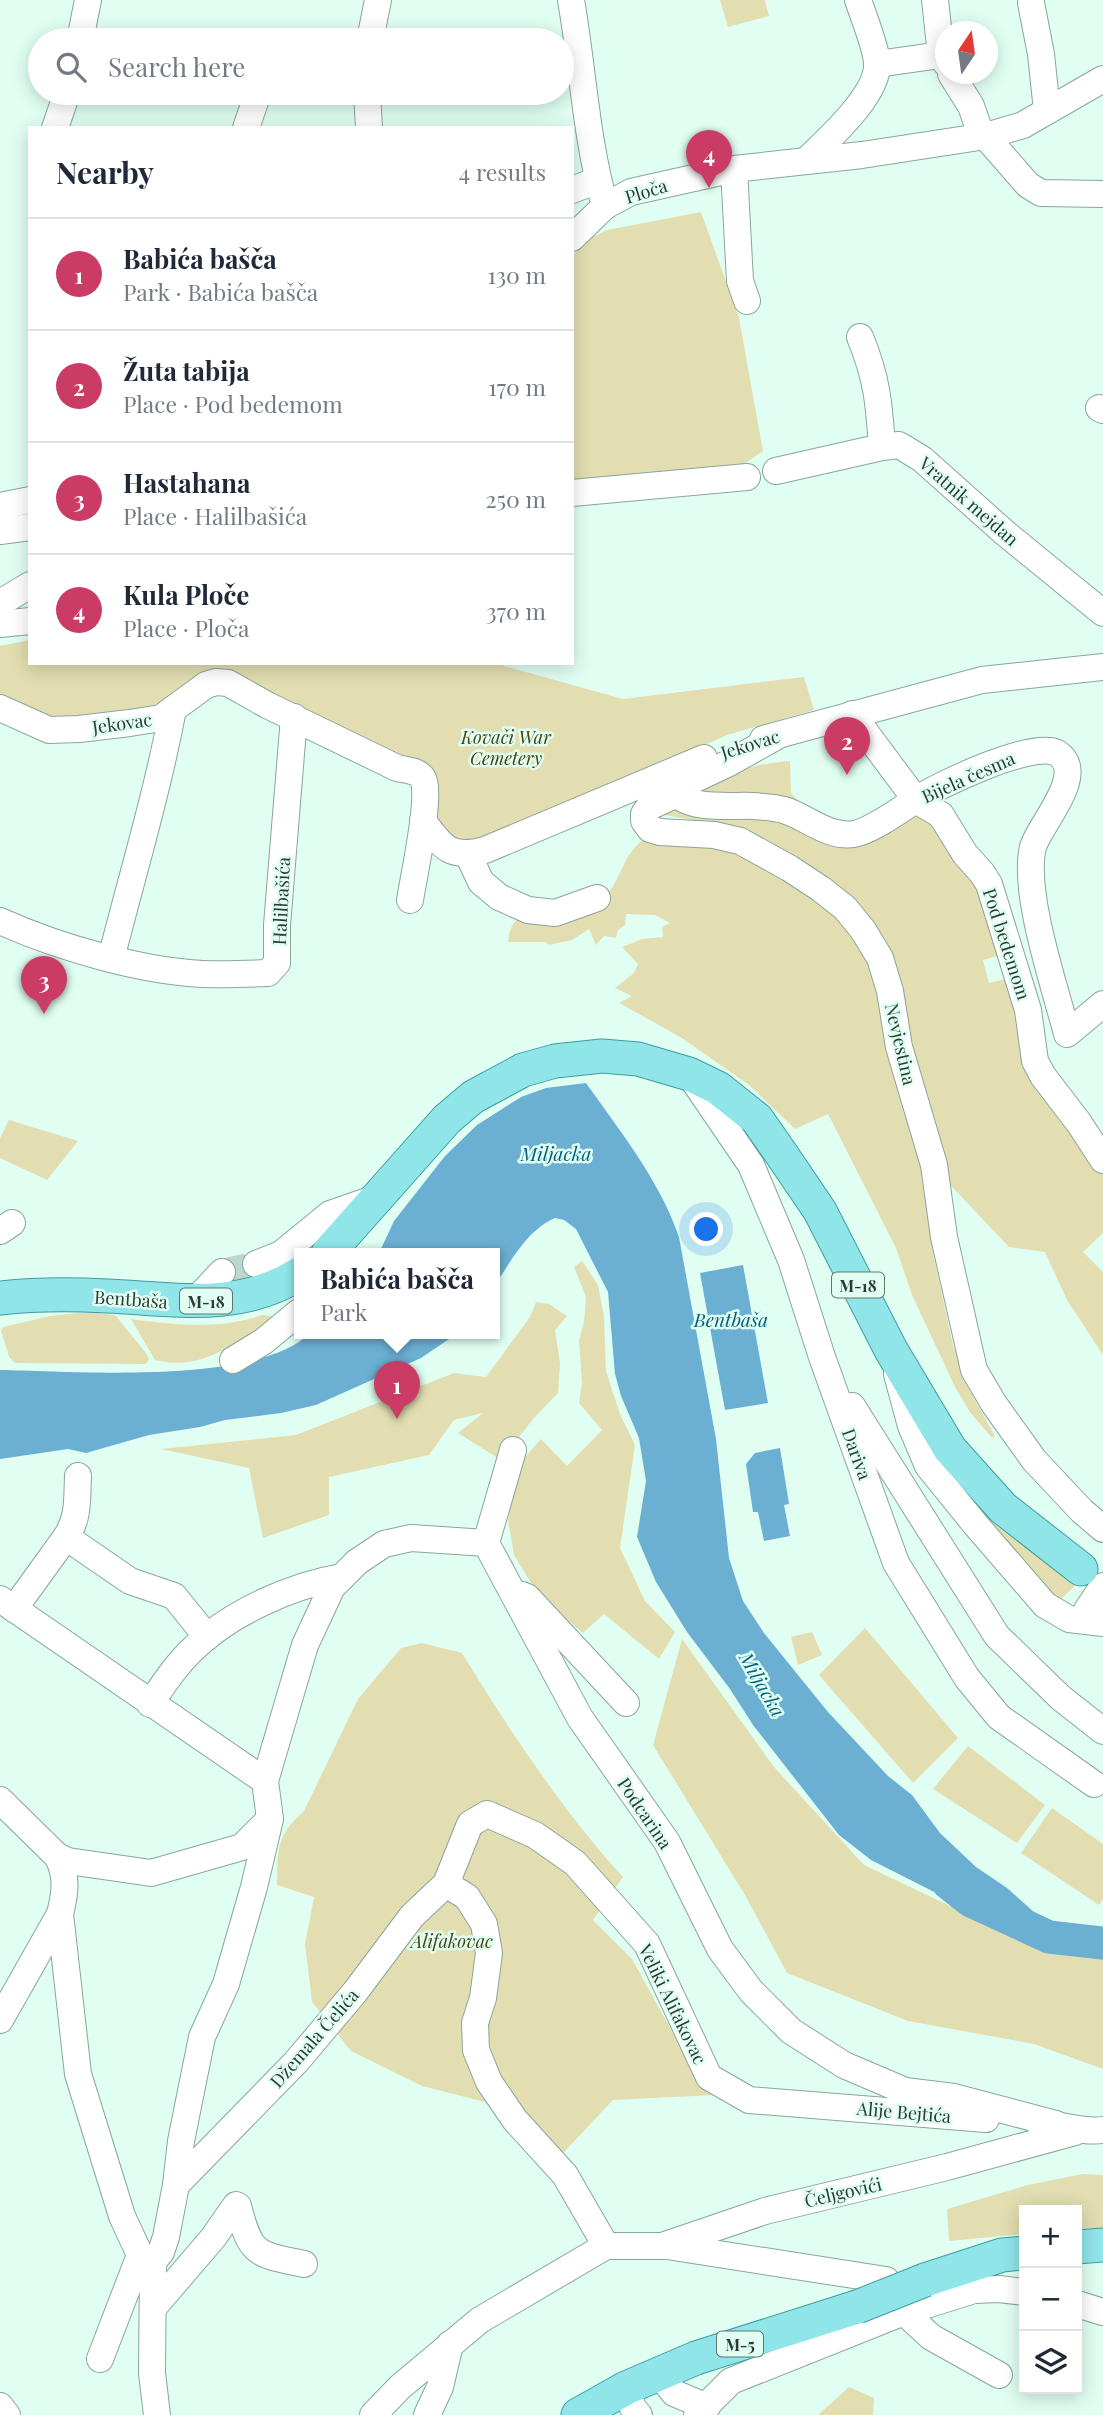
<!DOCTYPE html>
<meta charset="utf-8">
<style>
:root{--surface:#fff;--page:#f2f2f3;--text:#1f2937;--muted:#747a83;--line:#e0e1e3;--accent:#ca3b65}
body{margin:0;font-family:"Playfair Display",serif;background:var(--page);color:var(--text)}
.controls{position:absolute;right:21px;bottom:21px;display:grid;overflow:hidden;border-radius:0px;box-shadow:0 4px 18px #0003}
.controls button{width:63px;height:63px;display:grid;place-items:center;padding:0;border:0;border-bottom:2px solid var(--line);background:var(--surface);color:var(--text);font:35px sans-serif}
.compass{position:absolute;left:935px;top:21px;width:63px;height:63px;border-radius:50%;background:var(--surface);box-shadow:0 4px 18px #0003;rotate:13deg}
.you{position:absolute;left:707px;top:1230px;width:24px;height:24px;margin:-18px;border:5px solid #fff;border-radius:50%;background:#1a73e8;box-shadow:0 0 0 10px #1a73e833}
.badge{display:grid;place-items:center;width:46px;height:46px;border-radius:50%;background:var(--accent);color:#fff;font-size:23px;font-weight:700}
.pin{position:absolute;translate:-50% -58px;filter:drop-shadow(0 2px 4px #0008)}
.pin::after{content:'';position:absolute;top:37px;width:24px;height:21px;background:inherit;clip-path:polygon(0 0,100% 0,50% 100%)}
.popup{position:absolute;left:294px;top:1248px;width:206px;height:91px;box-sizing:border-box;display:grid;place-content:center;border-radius:0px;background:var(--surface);filter:drop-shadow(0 2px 5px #0005);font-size:23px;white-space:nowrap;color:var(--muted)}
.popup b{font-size:26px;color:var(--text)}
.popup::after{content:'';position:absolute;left:50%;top:100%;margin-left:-14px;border:14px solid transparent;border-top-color:var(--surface)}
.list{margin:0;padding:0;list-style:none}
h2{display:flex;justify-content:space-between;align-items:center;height:91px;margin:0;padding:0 28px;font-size:30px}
h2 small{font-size:23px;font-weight:400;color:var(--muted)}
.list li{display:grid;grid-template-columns:46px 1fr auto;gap:21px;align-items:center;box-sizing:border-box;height:112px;padding:0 28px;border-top:2px solid var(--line)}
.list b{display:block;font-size:26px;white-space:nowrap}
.list p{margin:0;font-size:23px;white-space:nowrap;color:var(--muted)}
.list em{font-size:23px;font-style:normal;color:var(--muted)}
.icon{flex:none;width:38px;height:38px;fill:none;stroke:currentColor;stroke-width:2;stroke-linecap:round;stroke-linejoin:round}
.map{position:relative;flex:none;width:1103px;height:2415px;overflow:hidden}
.search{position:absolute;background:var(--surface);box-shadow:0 4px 18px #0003;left:28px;top:28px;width:546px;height:77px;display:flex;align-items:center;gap:18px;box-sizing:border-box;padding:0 24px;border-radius:38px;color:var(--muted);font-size:26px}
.panel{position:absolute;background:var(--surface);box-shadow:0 4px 18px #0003;left:28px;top:126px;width:546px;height:539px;border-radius:0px}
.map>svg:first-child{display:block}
.green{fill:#e2deb1}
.water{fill:#6bafd2}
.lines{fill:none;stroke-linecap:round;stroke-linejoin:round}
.river{stroke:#6bafd2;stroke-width:33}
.minor-tunnel{stroke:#bcd7cc;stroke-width:26;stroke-dasharray:26 13;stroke-linecap:butt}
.minor-casing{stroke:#88a699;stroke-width:28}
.major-casing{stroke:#3d9da1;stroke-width:35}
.minor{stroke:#fff;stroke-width:26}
.major{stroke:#90e5e9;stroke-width:33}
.major-bridge-casing{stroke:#3d9da1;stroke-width:35;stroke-linecap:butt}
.major-bridge{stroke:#90e5e9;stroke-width:33}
.labels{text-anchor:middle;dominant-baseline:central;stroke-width:5;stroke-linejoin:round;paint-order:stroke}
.shield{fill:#e0fff2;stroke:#63746d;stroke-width:2}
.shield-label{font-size:16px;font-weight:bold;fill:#2d3934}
.street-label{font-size:18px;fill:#2d3934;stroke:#e0fff2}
.park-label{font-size:18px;font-style:italic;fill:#494411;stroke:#e0fff2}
.water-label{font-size:19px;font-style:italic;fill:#025f82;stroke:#e0fff2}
</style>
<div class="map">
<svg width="1103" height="2415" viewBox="0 0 1103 2415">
<rect width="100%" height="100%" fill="#e0fff2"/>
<g class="green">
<path d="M720 0H765L769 16 728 27Z"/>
<path d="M701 212 739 318 763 451 744 464 572 480V256L591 238 607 230Z"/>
<path d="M30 640V663H494L623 699 804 677 814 710 727 735 474 848 457 843 434 818 435 781 225 679 166 707 121 719 42 718 0 701V646Z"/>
<path d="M790 761 791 793 813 817 703 798 700 790C735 772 750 764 790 761Z"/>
<path d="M916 804 963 858 1006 954 983 960 989 983 1013 977 1022 1010 1103 1165V1233L1083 1252 1103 1272V1355L1067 1300 1045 1252 1009 1247 938 1172 876 929 859 904 839 885 748 830 659 814 662 808 767 810 818 831Z"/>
<path d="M650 835 713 839 819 893 867 952 923 1174 933 1253 953 1345 966 1384 995 1436 992 1438 970 1412 955 1387 912 1295 896 1248 828 1114 795 1129 749 1085 682 1038 619 1003 632 996 615 988 634 973 638 964 622 947 642 939 663 937 662 927 670 923 655 915 626 914 625 925 618 930 616 938 604 936 596 945 589 929 572 940 549 945 545 942H508C509 935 510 927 515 922 526 910 566 908 582 905 587 904 594 904 598 902 622 888 619 852 650 835Z"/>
<path d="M9 1120 78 1141 47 1180 0 1158V1138Z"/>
<path d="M582 1261 598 1285 604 1317 606 1371 620 1414 635 1445 620 1548 645 1601 675 1632 659 1659 604 1614 583 1633 539 1596 514 1555 508 1520 520 1463 541 1439 567 1466 602 1430 579 1403 582 1383 579 1340 584 1322 586 1297 574 1267Z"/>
<path d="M536 1302 549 1304 567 1316 555 1330 560 1363 558 1393 534 1418 501 1460 458 1433 483 1413 454 1420 429 1455 329 1477V1515L263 1538 249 1468 161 1449 296 1435 454 1373 486 1377 530 1317Z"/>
<path d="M87 1312 115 1315 146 1353 149 1359 146 1364 15 1363 9 1357 1 1331 3 1327 50 1316Z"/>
<path d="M262 1315 272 1316C265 1325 257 1330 247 1336 218 1355 190 1369 155 1360L131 1319C176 1325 218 1330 262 1315Z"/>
<path d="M956 1485C994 1522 1033 1554 1077 1584L1062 1598H1056Z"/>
<path d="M865 1628 958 1738 913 1783 819 1675Z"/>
<path d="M812 1632 822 1655 798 1665 791 1637Z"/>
<path d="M682 1639 774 1767 864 1865 1047 1952 1103 1955V2069L1034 2044 908 2021 787 1973 745 1895 653 1745Z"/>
<path d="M422 1643 462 1653C510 1731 561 1809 623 1877L593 1920 632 1959 690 2064V2070L715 2095 613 2100 550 2167 485 2102 422 2086 351 2051 312 2002 305 1944 314 1897 277 1885C278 1850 275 1837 304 1811L358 1699 401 1648Z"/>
<path d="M968 1746 1045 1805 1017 1843 933 1789Z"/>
<path d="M1052 1808 1103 1844V1899L1099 1905 1021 1853Z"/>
<path d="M1083 2174 1103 2175V2228L1077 2229V2210H1024V2234L949 2241 947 2209 1028 2185Z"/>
<path d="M849 2387 874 2398 873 2415H818Z"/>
</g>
<g class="water">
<path d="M586 1083C620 1131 660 1181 679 1237L716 1439 729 1558 743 1601 764 1633 828 1712 888 1776 912 1795 940 1833 976 1867 1007 1888 1044 1921 1037 1917 950 1900 871 1860 839 1835 753 1725 730 1689 687 1632 656 1582 637 1537 646 1481 639 1438 621 1396 615 1374 608 1292 576 1229 564 1220 555 1218C527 1230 512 1260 495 1285V1253H379L394 1221 445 1156 477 1125 521 1097 546 1088Z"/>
<path d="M743 1265 768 1403 725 1410 700 1273Z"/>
<path d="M310 1333H458L421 1358 316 1405 281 1413 225 1420 200 1427 149 1435 86 1453 68 1449 0 1459V1370C75 1371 256 1386 310 1333Z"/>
<path d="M780 1448 789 1504 784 1505 790 1536 764 1541 758 1512H753L746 1464 755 1453Z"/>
</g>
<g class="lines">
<path class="river" d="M948 1883 971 1901 1049 1937 1103 1943"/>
<path class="minor-tunnel" d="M222 1272 256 1264"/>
<g class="minor-casing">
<g id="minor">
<path d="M571 0C583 69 586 139 605 206"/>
<path d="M935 0 941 55"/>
<path d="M1031 3 1041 54 1047 111"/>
<path d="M80 40 88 0"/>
<path d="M370 40 378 0"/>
<path d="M877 64 941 55 946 63"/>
<path d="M951 74 971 106 979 129 1028 185 1041 193 1103 194"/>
<path d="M367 93 369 128"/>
<path d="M55 128 67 93"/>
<path d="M246 128 258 93"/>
<path d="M806 161C827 140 880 94 877 62 875 44 864 18 858 0"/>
<path d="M734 169 740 281 747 301"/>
<path d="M572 190 598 180"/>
<path d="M572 238 605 206 631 192 734 169 862 155 986 136 1023 125 1103 79"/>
<path d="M860 337C877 378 879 403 882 447"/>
<path d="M1099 408 1103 410"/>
<path d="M776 471 882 447 899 445 922 459 1005 533 1103 613"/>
<path d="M572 493 747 477"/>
<path d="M0 506 30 500"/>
<path d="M0 531 30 527"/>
<path d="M0 603 30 585"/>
<path d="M0 624 30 621"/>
<path d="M0 708 49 730 79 729 130 723 161 718 206 685 216 682 228 683 267 705 397 768C405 770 416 770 422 777 433 789 413 880 410 900"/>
<path d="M852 714 916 800 941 815 965 854 982 873 989 884 1028 1010 1035 1061 1043 1076 1079 1123 1103 1160"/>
<path d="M779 735 729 763 693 780 683 786 677 794 649 807 644 814V821L650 829 660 832 714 835 740 841 789 868 821 889 845 908 863 930 880 958 890 991 899 1047 934 1165 944 1237 974 1370 994 1404 1034 1460 1082 1511 1103 1529"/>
<path d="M763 739 982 680 1103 667"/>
<path d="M677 794C691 810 732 805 753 806 763 807 774 807 784 810 807 817 828 838 854 834 871 831 900 810 914 801 936 786 1035 739 1057 753 1089 773 1039 825 1033 847 1022 892 1055 987 1067 1034L1103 1004"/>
<path d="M423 821C443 848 450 859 485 850L704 758"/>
<path d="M468 854 481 882 499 897 528 910 555 913 597 898"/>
<path d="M0 921C58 947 140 971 203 974 225 975 247 974 268 973L277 963V925L294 717"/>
<path d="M111 959C132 876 157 794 173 709"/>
<path d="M689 1074 751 1165 791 1260 822 1357 896 1563 967 1678 999 1717 1094 1784"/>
<path d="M0 1231 12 1223"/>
<path d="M256 1264 281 1254 330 1214 379 1197"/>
<path d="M194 1302 222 1272"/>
<path d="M233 1360 264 1341 299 1312"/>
<path d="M897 1374 911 1426 928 1466 975 1524 1045 1605 1069 1619 1103 1623"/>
<path d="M852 1406 997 1636 1061 1698 1103 1731"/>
<path d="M78 1476C77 1498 79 1518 66 1537L130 1581 174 1596 207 1637"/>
<path d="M486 1543 513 1450"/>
<path d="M522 1595 527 1597 626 1703"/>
<path d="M0 1599 265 1781"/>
<path d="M14 1609 66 1537"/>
<path d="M1087 1610 1103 1586"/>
<path d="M150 1704C163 1685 176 1665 193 1649 230 1613 292 1585 342 1577"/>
<path d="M0 1800 57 1856C68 1875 65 1894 60 1914L0 2020"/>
<path d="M57 1856 68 1861 151 1873 242 1847 269 1820"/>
<path d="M60 1914 78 2074 122 2216 140 2255 153 2262"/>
<path d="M1039 2123C1061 2124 1081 2133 1103 2130"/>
<path d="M176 2185 296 2062 355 1992 412 1916 446 1884"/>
<path d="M606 2246 565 2175 515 2120 489 2082 476 2050 475 2023 483 1998 489 1953 484 1924 467 1897 446 1884 470 1824 487 1814 535 1835 575 1863 647 1944 709 2077 749 2100 986 2119"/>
<path d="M606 2246H662L765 2211 947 2167 1075 2132"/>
<path d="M667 2246 886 2280 904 2312 931 2337 999 2375"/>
<path d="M1077 2304 1103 2312"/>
<path d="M153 2308 213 2238 236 2205 238 2206C251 2256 256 2254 304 2264"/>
<path d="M100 2359 140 2255"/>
<path d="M659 2374 674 2393 707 2407"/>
<path d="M626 2388 633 2408 639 2415"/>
<path d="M0 2406 7 2415"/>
<path d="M157 2415 152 2373 153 2262 161 2252 166 2237 176 2185 181 2141 202 2037 226 1984 254 1887 270 1819 265 1781 305 1645 332 1587 357 1562 384 1544 411 1538 486 1543 580 1718 667 1842 720 1949 751 1991 791 2031 844 2065 905 2091 954 2097 1056 2124"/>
<path d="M373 2415 400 2387 480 2320 606 2246"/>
<path d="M427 2415 440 2387 450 2344"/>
<path d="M697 2415 731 2381 904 2312 974 2290 999 2289 1024 2292"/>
</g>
</g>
<g class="major-casing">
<g id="major">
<path d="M328 1253 447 1119 473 1097 523 1070 555 1061 602 1056 638 1059 689 1074 718 1088 757 1119 780 1152 820 1211 891 1350 950 1449 1003 1508 1081 1569"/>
<path d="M0 1298C35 1294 71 1294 107 1296 174 1299 238 1312 299 1274"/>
<path d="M1077 2247 1103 2245"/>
<path d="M925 2280 1002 2255 1024 2253"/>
<path d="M578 2415 626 2388 696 2358 857 2307"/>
</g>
</g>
<use href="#minor" class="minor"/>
<use href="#major" class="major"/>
<g class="major-bridge-casing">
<path id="major-bridge" d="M857 2307 925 2280"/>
</g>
<use href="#major-bridge" class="major-bridge"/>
</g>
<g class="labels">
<g class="shield">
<rect x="832" y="1272.5" width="52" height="25" rx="5"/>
<rect x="180" y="1288.5" width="52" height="25" rx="5"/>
<rect x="717" y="2331.5" width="46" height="25" rx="5"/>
</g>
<g class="shield-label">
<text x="858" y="1285">M-18</text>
<text x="206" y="1301">M-18</text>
<text x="740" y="2344">M-5</text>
</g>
<g class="street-label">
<text transform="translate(646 191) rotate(-17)">Ploča</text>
<text transform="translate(969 501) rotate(41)">Vratnik mejdan</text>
<text transform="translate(122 723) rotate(-8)">Jekovac</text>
<text transform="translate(750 744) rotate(-17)">Jekovac</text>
<text transform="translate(968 777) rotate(-24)">Bijela česma</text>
<text transform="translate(281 901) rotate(-87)">Halilbašića</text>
<text transform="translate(1007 944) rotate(72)">Pod bedemom</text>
<text transform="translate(901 1044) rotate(77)">Nevjestina</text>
<text transform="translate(131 1299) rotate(4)">Bentbaša</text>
<text transform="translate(857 1454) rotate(70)">Dariva</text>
<text transform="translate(645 1813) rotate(56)">Podcarina</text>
<text transform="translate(673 2004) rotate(64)">Veliki Alifakovac</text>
<text transform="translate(314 2038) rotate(-49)">Džemala Čelića</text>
<text transform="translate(904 2112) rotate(5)">Alije Bejtića</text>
<text transform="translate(843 2192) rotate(-13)">Čeljgovići</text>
</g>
<g class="park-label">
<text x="506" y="737">Kovači War<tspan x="506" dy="21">Cemetery</tspan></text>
<text x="452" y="1941">Alifakovac</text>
</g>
<g class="water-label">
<text x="556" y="1153">Miljacka</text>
<text x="731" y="1319">Bentbaša</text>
<text transform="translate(763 1684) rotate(60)">Miljacka</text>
</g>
</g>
</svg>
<div class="controls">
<button>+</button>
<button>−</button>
<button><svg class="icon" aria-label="layers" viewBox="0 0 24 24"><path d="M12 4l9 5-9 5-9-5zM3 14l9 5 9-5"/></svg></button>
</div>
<svg class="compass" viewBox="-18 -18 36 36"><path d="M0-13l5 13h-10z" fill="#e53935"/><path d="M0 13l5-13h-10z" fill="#747a83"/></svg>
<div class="you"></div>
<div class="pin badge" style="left:397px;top:1419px">1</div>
<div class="popup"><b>Babića bašča</b>Park</div>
<div class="pin badge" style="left:847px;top:775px">2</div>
<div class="pin badge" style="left:44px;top:1014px">3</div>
<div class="pin badge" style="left:709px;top:188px">4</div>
<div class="search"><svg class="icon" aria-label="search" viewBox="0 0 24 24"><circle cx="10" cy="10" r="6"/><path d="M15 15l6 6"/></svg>Search here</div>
<section class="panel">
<h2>Nearby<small>4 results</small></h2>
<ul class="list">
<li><span class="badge">1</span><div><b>Babića bašča</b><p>Park · Babića bašča</p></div><em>130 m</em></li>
<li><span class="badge">2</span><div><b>Žuta tabija</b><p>Place · Pod bedemom</p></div><em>170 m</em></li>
<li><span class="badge">3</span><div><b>Hastahana</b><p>Place · Halilbašića</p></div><em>250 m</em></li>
<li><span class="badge">4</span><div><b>Kula Ploče</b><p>Place · Ploča</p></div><em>370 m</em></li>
</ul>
</section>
</div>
